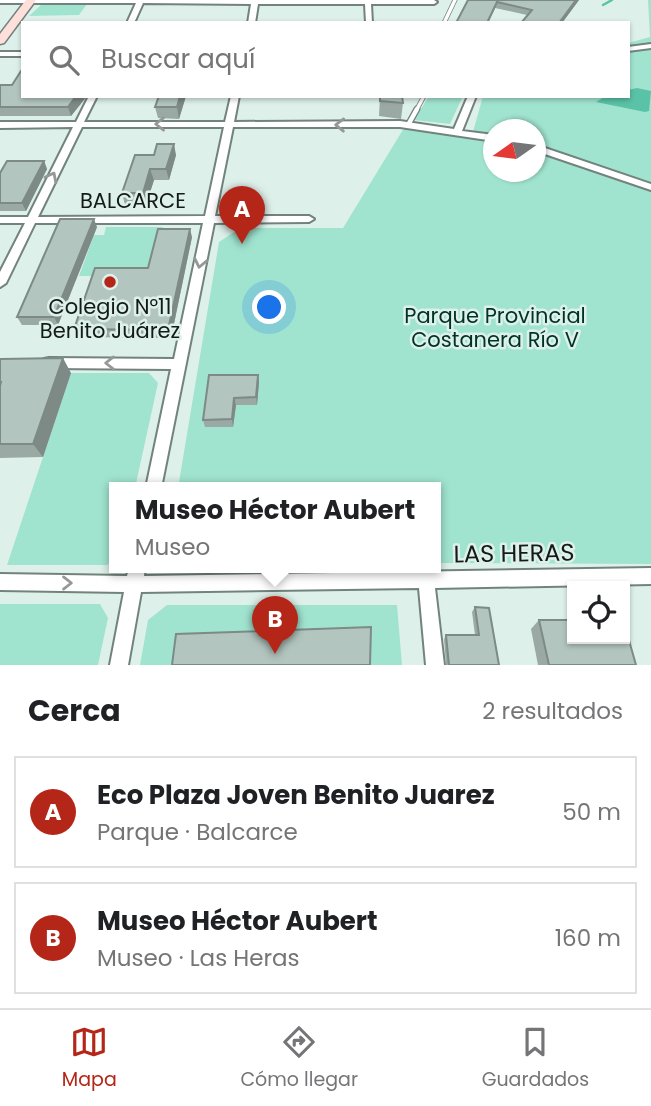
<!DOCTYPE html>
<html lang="es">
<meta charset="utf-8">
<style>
:root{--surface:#fff;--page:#f6f6f6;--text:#202124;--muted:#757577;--line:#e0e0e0;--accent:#b42618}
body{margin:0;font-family:Poppins,sans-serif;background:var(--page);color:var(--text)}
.controls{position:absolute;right:21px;bottom:21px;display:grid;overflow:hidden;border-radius:0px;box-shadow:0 2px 5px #0004}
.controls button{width:63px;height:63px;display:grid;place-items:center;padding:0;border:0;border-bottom:2px solid var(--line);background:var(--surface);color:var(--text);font:35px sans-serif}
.compass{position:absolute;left:483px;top:119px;width:63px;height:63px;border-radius:50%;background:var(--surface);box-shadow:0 2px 5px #0004;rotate:256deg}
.you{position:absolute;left:270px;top:308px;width:24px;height:24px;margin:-18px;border:5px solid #fff;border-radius:50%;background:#1a73e8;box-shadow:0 0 0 10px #1a73e833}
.badge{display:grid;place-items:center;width:46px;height:46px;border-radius:50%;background:var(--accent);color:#fff;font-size:23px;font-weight:700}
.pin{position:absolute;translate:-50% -58px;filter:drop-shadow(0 2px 4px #0008)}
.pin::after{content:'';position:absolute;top:37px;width:24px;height:21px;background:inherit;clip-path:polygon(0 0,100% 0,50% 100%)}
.popup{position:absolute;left:109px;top:482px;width:332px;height:91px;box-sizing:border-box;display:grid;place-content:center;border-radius:0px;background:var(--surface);filter:drop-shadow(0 2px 5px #0005);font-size:23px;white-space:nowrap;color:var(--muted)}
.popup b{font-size:26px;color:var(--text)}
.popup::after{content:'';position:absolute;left:50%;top:100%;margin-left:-14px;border:14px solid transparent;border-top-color:var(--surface)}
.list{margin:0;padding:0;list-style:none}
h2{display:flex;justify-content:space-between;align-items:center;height:91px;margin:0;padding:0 28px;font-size:30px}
h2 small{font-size:23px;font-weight:400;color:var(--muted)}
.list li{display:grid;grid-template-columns:46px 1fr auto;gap:21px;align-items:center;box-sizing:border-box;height:112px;margin:0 14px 14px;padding:0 14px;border:2px solid var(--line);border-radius:0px}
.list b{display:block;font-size:26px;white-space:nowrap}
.list p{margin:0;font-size:23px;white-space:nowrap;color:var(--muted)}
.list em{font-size:23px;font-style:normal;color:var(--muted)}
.icon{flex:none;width:38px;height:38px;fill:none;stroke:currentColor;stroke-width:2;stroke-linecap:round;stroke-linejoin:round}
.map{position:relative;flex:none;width:651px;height:665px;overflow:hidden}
.search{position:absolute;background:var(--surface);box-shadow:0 2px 5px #0004;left:21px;right:21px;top:21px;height:77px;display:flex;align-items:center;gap:18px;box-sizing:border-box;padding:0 24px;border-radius:0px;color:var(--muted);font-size:26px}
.sheet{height:343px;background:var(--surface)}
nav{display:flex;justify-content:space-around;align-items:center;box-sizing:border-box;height:98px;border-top:2px solid var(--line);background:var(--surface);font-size:19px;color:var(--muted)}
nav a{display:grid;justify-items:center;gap:4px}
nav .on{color:var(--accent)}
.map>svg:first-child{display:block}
.green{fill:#a0e4d0;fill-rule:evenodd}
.water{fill:#59c2a7}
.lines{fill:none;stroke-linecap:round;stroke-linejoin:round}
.stream{stroke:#59c2a7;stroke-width:2.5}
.service-far1-casing{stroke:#72837d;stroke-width:5}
.service-casing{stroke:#72837d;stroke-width:7}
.minor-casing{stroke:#72837d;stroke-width:4}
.secondary-casing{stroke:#72837d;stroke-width:3}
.service-far1{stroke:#fff;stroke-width:3.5}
.service{stroke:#fff;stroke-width:4.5}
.minor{fill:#fff;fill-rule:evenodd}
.secondary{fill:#ffdfda;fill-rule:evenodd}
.wall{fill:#9aa9a4}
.shaded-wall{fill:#7d8a86}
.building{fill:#b3c5bf;stroke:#7d8a86;stroke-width:2}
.oneway{stroke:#959897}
.poi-dot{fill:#b42618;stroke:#def0ea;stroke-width:2.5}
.labels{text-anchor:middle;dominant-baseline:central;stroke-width:5;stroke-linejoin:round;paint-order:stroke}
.street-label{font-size:21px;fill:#131a18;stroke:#def0ea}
.poi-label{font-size:21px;fill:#131a18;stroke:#def0ea}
.park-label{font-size:21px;fill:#003328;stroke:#def0ea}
.near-street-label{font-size:24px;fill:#131a18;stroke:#def0ea}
</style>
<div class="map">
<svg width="651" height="665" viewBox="0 0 651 665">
<rect width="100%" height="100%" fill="#def0ea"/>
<g class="green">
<path d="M648 0H651V564L436 563V488H178L219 242 240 228H343L404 128 471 139 483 96H628V43L650 37ZM494 130H536V172H494Z"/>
<path d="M42 4H87L79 15 29 16Z"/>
<path d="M429 96H463L450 124 414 120Z"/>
<path d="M106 227H163L150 276H79L94 235H104Z"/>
<path d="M71 373H149L158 383 135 488H114V559L107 565H7Z"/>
<path d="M0 604H100L108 618 98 665H0Z"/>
<path d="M167 605H397L402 665H140L148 620Z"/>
</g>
<path class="water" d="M637 88 651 91 649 111 645 112 596 102 606 96H628V90Z"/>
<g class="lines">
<path class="stream" d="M603 5 612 0"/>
<g class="service-far1-casing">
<g id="service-far1">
<path d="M444 23 455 0"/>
<path d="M416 111 424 96"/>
</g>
</g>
<g class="service-casing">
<path id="service" d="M408 125 417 109"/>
</g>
<g class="minor-casing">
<g id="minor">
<path d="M0 0H434L437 2 434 4H371L372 23H366L365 4H258L255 23H248L251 4 143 3 134 23H127L136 3H0Z"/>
<path d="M651 44V48L628 51V47Z"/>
<rect x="0" y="52" width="23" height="4"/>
<path d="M89 96H97L84 122H225L231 96H239L234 122 400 121 454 129 468 96H476L462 131 494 135V141L400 127H233L215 216H309L314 219 309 222 214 223 161 488H146L171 369 49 368 44 367 43 363 44 359 49 358 174 359 203 223H35L6 283 0 287V272L25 223H0V217H28L73 127 0 128V122H76ZM82 127H224L205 216 38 217Z"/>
<path d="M536 145 651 184V190L536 151Z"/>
<path d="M129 568H145L144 576 651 568V584L435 588 444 665H426L419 588 141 592 128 665H110L124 592 0 590V574L127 576Z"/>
</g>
</g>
<g class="secondary-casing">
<path id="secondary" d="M26 0H36L4 43 0 44V34Z"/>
</g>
<use href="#service-far1" class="service-far1"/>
<use href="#service" class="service"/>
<use href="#minor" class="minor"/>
<use href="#secondary" class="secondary"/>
</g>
<g class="wall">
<path d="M468 0H579L562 23H521L527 15 495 8 488 23H456Z"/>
<path d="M0 85 87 96 71 116H0Z"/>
<path d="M159 96H186L179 119 158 118 155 107Z"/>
<path d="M380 96 403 103 401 119 379 116Z"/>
<path d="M135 155H176L169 180H154L146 205H125L122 193Z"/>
<path d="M44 161 47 169 26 211H0V173Z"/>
<path d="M97 227 58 325H22L17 317Z"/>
<path d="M192 237 171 338 78 337 74 329 148 268Z"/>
<path d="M0 359 71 373 43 457 0 458Z"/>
<path d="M258 375 259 382 257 405H236L233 427H205L203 420Z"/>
<path d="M475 607 499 665H446L444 639 446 635H475L472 612Z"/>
<path d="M539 620 636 665H538L531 629Z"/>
</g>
<g class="shaded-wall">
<path d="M576 0H579L562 23H559Z"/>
<path d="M497 2 495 8 488 23H487Z"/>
<path d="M76 96H87L71 116 68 107Z"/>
<path d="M180 96H186L179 119 177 107Z"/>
<path d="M174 144 176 155 169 180 166 169Z"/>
<path d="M44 161 47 169 26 211 22 203Z"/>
<path d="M150 169 154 180 146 205 143 193Z"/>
<path d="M94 219 97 227 58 325 54 317Z"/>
<path d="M190 229 192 237 171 338 168 330Z"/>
<path d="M63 358 71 373 43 457 33 444Z"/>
<path d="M258 375 259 382 257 405 256 397Z"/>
<path d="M234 398 236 405 233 427 232 419Z"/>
</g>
<g class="building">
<path d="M468 0H576L559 23H521L532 10 497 2 487 23H456Z"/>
<path d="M21 71H23V96H76L68 107H0V85H12Z"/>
<path d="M159 96H180L177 107H155Z"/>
<path d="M380 96H402L403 103 380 101Z"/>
<path d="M157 144H174L166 169H150L143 193H122L135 155H154Z"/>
<path d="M7 161H44L22 203H0V173Z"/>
<path d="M60 219H94L54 317H17Z"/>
<path d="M158 229H190L168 330 74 329 95 268H148Z"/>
<path d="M63 358 33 444H0V386L1 382H0V359Z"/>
<path d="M209 375H258L256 397 234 398 232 419 203 420Z"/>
<path d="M475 607 489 608 499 665H449L446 635H479Z"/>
<path d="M539 620H572V639H625V626L636 665H549Z"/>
<path d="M371 627 370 665H172L176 634Z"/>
</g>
<defs><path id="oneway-chevron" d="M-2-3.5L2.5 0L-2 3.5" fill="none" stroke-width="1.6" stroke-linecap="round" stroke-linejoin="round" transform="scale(1.75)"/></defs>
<g class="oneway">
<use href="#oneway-chevron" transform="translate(160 124) rotate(180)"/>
<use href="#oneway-chevron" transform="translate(340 125) rotate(-179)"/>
<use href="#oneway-chevron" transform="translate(52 177) rotate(-63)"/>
<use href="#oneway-chevron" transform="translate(200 263) rotate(102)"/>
<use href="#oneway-chevron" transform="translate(110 363) rotate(-180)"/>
<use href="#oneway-chevron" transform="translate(67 583)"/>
</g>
<circle class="poi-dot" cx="110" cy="282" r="7"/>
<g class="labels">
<g class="street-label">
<text x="133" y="200">BALCARCE</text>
</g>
<g class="poi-label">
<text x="110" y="306">Colegio N°11<tspan x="110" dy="24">Benito Juárez</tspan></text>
</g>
<g class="park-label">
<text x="495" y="315">Parque Provincial<tspan x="495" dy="24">Costanera Río V</tspan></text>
</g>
<g class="near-street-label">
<text transform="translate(514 553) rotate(-1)">LAS HERAS</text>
</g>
</g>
</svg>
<div class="controls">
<button><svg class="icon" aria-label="locate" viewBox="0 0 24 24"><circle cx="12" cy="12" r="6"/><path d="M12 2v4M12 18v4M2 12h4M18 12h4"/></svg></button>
</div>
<svg class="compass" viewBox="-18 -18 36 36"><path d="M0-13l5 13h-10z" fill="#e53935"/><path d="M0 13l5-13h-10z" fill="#757577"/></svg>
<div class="you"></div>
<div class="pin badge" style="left:242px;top:244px">A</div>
<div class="pin badge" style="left:275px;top:654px">B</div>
<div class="popup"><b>Museo Héctor Aubert</b>Museo</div>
<div class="search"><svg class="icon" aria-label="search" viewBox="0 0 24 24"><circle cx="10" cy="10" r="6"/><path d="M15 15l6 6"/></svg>Buscar aquí</div>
</div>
<section class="sheet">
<h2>Cerca<small>2 resultados</small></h2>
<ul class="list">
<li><span class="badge">A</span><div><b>Eco Plaza Joven Benito Juarez</b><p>Parque · Balcarce</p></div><em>50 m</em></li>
<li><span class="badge">B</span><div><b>Museo Héctor Aubert</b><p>Museo · Las Heras</p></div><em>160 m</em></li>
</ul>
</section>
<nav>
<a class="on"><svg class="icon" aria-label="map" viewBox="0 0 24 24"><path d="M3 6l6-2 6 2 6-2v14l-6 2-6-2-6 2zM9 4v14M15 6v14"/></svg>Mapa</a>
<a><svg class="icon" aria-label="directions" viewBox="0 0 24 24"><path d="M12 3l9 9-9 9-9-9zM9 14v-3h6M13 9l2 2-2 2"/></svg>Cómo llegar</a>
<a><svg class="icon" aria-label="saved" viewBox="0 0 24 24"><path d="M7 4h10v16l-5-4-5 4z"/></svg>Guardados</a>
</nav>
